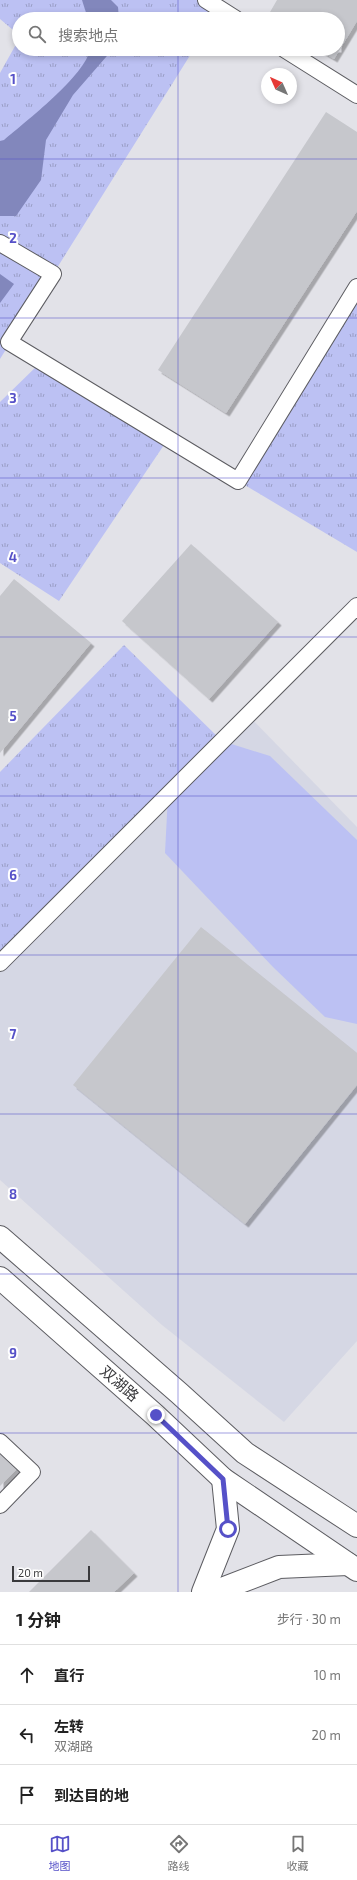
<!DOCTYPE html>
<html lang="zh">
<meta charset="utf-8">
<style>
:root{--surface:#fff;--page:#f2f2f2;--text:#222;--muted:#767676;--line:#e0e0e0;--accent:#5651c8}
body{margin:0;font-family:"Exo 2","Noto Sans SC",sans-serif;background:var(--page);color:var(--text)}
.compass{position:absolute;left:261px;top:68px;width:36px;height:36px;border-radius:50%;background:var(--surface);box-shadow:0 2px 6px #0003;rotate:315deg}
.scale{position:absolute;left:12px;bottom:10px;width:78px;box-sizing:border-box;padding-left:4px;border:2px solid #3a3a3d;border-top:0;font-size:11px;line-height:14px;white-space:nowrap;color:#3a3a3d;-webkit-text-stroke:3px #fff;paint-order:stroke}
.stop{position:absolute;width:12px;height:12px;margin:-9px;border:3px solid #5651c8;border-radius:50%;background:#fff}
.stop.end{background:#5651c8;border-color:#fff;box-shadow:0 1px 4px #0008}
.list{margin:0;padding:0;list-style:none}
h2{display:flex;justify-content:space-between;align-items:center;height:52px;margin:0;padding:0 16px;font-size:17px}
h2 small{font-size:13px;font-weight:400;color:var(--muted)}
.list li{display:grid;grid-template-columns:26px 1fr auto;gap:12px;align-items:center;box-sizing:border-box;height:60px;padding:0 16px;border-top:1px solid var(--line)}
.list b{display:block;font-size:15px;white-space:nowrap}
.list p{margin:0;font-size:13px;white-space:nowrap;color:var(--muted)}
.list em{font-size:13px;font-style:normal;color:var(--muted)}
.icon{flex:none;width:22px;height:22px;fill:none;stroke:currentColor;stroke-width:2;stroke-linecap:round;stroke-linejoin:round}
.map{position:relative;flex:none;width:357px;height:1592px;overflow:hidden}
.search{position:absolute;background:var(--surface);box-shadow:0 2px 6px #0003;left:12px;right:12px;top:12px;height:44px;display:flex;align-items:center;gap:10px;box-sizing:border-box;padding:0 14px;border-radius:22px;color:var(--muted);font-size:15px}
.sheet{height:232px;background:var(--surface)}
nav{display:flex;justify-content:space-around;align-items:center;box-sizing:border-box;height:56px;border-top:1px solid var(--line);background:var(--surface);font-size:11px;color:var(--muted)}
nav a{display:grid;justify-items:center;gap:2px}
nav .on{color:var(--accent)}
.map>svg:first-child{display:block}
.built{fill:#d5d7e4}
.green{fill:#bcc1f3}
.park{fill:url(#park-tufts)}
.water{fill:#8287bc}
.building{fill:#c6c7cc;filter:url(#shadow)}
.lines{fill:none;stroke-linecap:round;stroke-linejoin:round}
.lane-casing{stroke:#5c5c61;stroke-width:18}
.street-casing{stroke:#5c5c61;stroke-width:24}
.secondary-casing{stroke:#5c5c61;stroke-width:24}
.lane{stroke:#fff;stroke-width:16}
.street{stroke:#fff;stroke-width:22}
.secondary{stroke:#fff;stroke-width:22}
.route{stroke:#5651c8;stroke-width:5}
.grid{fill:none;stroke:#5651c8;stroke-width:1;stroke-opacity:0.55}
.labels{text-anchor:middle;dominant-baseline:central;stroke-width:4;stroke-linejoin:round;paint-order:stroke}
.street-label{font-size:15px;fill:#3a3a3d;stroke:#fff}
.grid-label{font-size:13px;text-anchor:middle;font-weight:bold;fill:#5651c8;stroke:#fff;stroke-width:4;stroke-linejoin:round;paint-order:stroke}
</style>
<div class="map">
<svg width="357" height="1592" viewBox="0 0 357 1592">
<defs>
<pattern id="park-tufts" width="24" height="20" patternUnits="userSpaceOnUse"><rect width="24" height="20" fill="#bcc1f3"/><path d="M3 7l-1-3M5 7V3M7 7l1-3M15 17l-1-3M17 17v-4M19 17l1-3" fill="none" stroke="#9a9ec6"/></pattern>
<filter id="shadow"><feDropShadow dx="3.5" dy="3.5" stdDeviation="0" flood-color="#0004"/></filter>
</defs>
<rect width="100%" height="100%" fill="#e2e2e8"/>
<path class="built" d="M248 715 357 827V1341L284 1422 162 1325 0 1180V963Z"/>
<path class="green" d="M222 741 270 756 357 840V1024L325 1017 273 967 165 853 168 795Z"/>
<g class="park">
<path d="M0 0H206L219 9 213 19H19V35L0 19Z"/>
<path d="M19 39V49H194L0 359V73Z"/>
<path d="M357 287V552L238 481Z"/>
<path d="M41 362 168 439 59 601 0 563V402Z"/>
<path d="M124 645 222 741 0 963V772Z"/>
</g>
<g class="water">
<path d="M82 0H111L118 7 119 19H88Z"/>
<path d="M90 49H113L73 95 46 140 41 180 16 216H0V141L4 140C25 122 86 75 90 49Z"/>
<path d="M0 274 14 284 0 303Z"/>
</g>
<g class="building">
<path d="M277 0H357V21L334 59 317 49H338V19H266Z"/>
<path d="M326 112 357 132V211L226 413 158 370Z"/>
<path d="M191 544 278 622 209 699 122 621Z"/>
<path d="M14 579 91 643 0 753V596Z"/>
<path d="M201 927 357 1053V1085L245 1224 73 1085Z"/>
<path d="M0 1453 17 1469 0 1486Z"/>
<path d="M91 1530 134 1573 114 1592H29Z"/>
</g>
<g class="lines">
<g class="lane-casing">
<g id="lane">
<path d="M206 0 236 19"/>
<path d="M284 49 357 95"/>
<path d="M0 243 53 274 9 342 238 481 357 287"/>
<path d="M0 963 357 606"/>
<path d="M0 1442 32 1472 0 1505"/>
</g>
</g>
<g class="street-casing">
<g id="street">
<path d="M203 1592 228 1529 223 1479"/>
<path d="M214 1592 279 1567 348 1564"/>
</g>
</g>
<g class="secondary-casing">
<g id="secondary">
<path d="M0 1237 179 1393 245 1453 357 1526"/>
<path d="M0 1278 155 1415 223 1479 357 1570"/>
</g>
</g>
<use href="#lane" class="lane"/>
<use href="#street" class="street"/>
<use href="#secondary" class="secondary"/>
</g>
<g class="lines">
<path class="route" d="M156 1415 223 1479 228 1529"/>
</g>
<path class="grid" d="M178 0V19M178 49V1592M0 159H357M0 318H357M0 478H357M0 637H357M0 796H357M0 955H357M0 1114H357M0 1274H357M0 1433H357"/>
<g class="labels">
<g class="street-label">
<text transform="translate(120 1383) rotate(41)">双湖路</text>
</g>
</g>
<g class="grid-label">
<text x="13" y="84">1</text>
<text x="13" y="243">2</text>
<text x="13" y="403">3</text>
<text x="13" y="562">4</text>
<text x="13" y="721">5</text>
<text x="13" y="880">6</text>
<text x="13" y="1039">7</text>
<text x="13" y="1199">8</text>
<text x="13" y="1358">9</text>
</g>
</svg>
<svg class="compass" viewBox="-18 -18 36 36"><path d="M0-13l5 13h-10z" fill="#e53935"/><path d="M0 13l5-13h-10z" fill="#767676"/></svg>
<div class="scale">20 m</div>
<div class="stop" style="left:228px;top:1529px"></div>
<div class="stop end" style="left:156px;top:1415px"></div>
<div class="search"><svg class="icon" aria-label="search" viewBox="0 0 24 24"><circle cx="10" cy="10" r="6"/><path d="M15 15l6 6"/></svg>搜索地点</div>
</div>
<section class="sheet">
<h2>1 分钟<small>步行 · 30 m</small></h2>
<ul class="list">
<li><svg class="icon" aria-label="ahead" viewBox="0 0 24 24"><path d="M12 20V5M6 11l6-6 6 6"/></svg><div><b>直行</b></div><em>10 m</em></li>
<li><svg class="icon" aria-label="left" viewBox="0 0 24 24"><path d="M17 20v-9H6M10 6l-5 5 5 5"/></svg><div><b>左转</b><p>双湖路</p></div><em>20 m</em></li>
<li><svg class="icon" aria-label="arrive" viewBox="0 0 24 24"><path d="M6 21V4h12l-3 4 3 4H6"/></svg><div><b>到达目的地</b></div></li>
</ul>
</section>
<nav>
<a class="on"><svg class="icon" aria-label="map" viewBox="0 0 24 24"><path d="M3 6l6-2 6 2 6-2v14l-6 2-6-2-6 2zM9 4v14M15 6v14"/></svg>地图</a>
<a><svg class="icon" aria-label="directions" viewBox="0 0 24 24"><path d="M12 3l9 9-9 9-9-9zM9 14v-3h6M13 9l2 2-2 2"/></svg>路线</a>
<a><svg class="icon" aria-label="saved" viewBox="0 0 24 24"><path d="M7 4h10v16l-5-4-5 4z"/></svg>收藏</a>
</nav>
